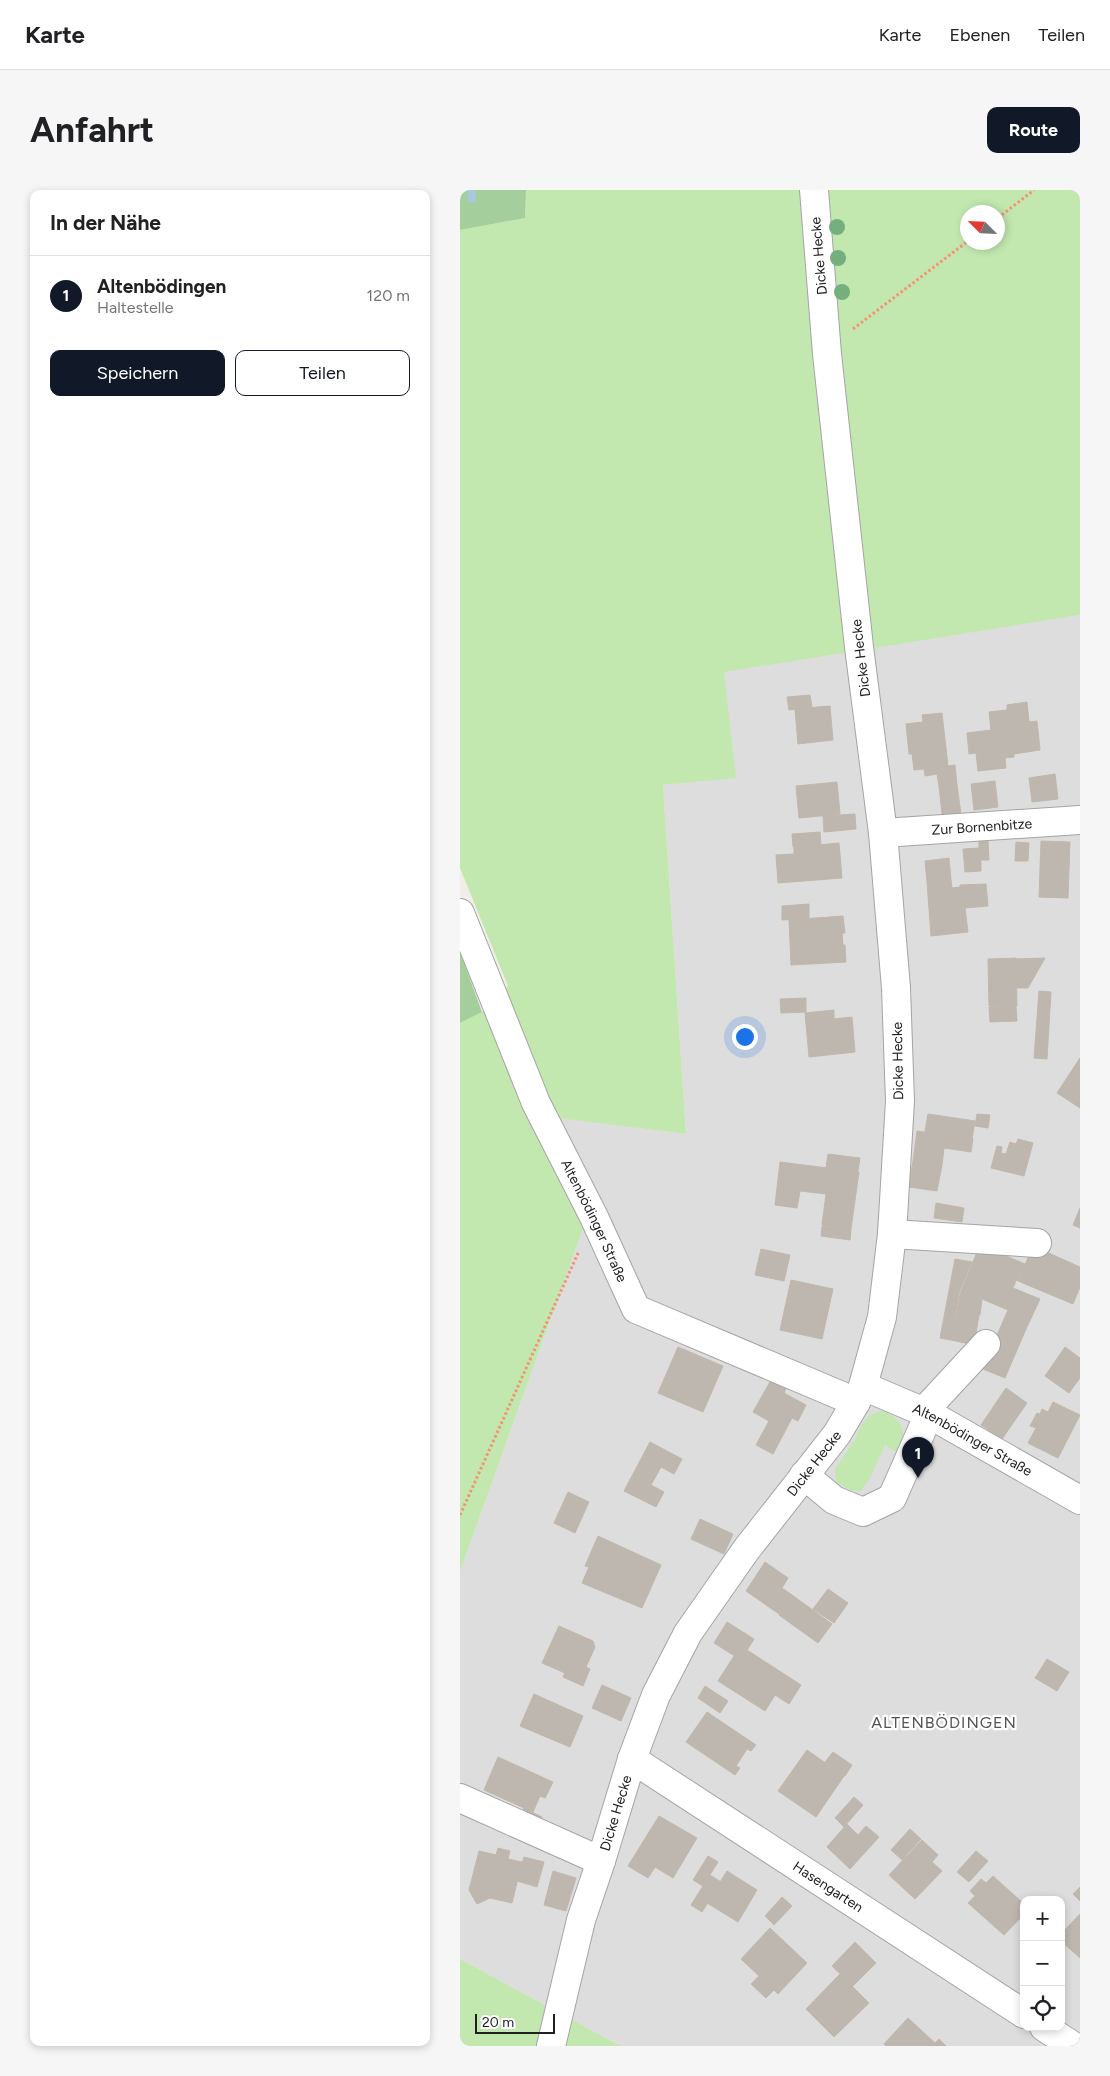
<!DOCTYPE html>
<html lang="de">
<meta charset="utf-8">
<style>
:root{--surface:#fff;--page:#f6f6f6;--text:#202124;--muted:#757577;--line:#e0e0e0;--accent:#111827}
body{margin:0;font-family:Figtree,sans-serif;background:var(--page);color:var(--text)}
.controls{position:absolute;right:15px;bottom:15px;display:grid;overflow:hidden;border-radius:10px;box-shadow:0 2px 8px #0003}
.controls button{width:45px;height:45px;display:grid;place-items:center;padding:0;border:0;border-bottom:1px solid var(--line);background:var(--surface);color:var(--text);font:25px sans-serif}
.compass{position:absolute;left:500px;top:15px;width:45px;height:45px;border-radius:50%;background:var(--surface);box-shadow:0 2px 8px #0003;rotate:294deg}
.scale{position:absolute;left:15px;bottom:12px;width:80px;box-sizing:border-box;padding-left:5px;border:2px solid #202020;border-top:0;font-size:14px;line-height:18px;white-space:nowrap;color:#202020;-webkit-text-stroke:4px #fff;paint-order:stroke}
.you{position:absolute;left:284px;top:846px;width:18px;height:18px;margin:-12px;border:4px solid #fff;border-radius:50%;background:#1a73e8;box-shadow:0 0 0 8px #1a73e833}
.badge{display:grid;place-items:center;width:32px;height:32px;border-radius:50%;background:var(--accent);color:#fff;font-size:16px;font-weight:700}
.pin{position:absolute;translate:-50% -41px;filter:drop-shadow(0 1px 2px #0008)}
.pin::after{content:'';position:absolute;top:26px;width:18px;height:15px;background:inherit;clip-path:polygon(0 0,100% 0,50% 100%)}
.list{margin:0;padding:0;list-style:none}
h2{display:flex;justify-content:space-between;align-items:center;height:65px;margin:0;padding:0 20px;font-size:21px}
h2 small{font-size:16px;font-weight:400;color:var(--muted)}
.list li{display:grid;grid-template-columns:32px 1fr auto;gap:15px;align-items:center;box-sizing:border-box;height:80px;padding:0 20px;border-top:1px solid var(--line)}
.list b{display:block;font-size:19px;white-space:nowrap}
.list p{margin:0;font-size:16px;white-space:nowrap;color:var(--muted)}
.list em{font-size:16px;font-style:normal;color:var(--muted)}
.actions{display:flex;gap:10px;padding:15px 20px}
.actions a{flex:1;padding:11px 0;border:1px solid var(--accent);border-radius:10px;text-align:center;font-size:18px;color:var(--accent)}
.actions .main{background:var(--accent);color:#fff}
.icon{flex:none;width:28px;height:28px;fill:none;stroke:currentColor;stroke-width:2;stroke-linecap:round;stroke-linejoin:round}
.map{position:relative;flex:none;width:620px;height:1856px;overflow:hidden;border-radius:10px}
header{display:flex;align-items:center;gap:30px;box-sizing:border-box;height:70px;padding:0 25px;background:var(--surface);border-bottom:1px solid var(--line)}
header strong{font-size:24px}
nav{display:flex;gap:28px;margin-inline-start:auto;font-size:18px}
.intro{display:flex;align-items:center;justify-content:space-between;box-sizing:border-box;height:120px;padding:0 30px}
h1{margin:0;font-size:35px}
.button{padding:12px 22px;border-radius:10px;background:var(--accent);color:#fff;font-size:18px;font-weight:700}
main{display:flex;gap:30px;padding:0 30px}
aside{flex:1;background:var(--surface);border-radius:10px;box-shadow:0 2px 8px #0003}
.map>svg:first-child{display:block}
.residential{fill:#dedddd;fill-rule:evenodd}
.grass{fill:#c3e8af;fill-rule:evenodd}
.forest{fill:#a5ce9d}
.lines{fill:none;stroke-linecap:round;stroke-linejoin:round}
.stream{stroke:#a9cadc;stroke-width:8}
.building{fill:#bdb7b0;stroke:#c1b7aa}
.minor-casing{stroke:#a4a4a4;stroke-width:30}
.path{stroke:#f59273;stroke-width:3;stroke-dasharray:2.5 2.5;stroke-linecap:butt}
.minor{stroke:#fff;stroke-width:28}
.tree{fill:#75af7d}
.labels{text-anchor:middle;dominant-baseline:central;stroke-width:4.5;stroke-linejoin:round;paint-order:stroke}
.street-label{font-size:14px;fill:#202020;stroke:#fff}
.quarter-label{font-size:16px;letter-spacing:1px;fill:#535353;stroke:#fff}
</style>
<header>
<strong>Karte</strong>
<nav><a>Karte</a><a>Ebenen</a><a>Teilen</a></nav>
</header>
<div class="intro"><h1>Anfahrt</h1><a class="button">Route</a></div>
<main>
<aside>
<h2>In der Nähe<small></small></h2>
<ul class="list">
<li><span class="badge">1</span><div><b>Altenbödingen</b><p>Haltestelle</p></div><em>120 m</em></li>
</ul>
<div class="actions"><a class="main">Speichern</a><a>Teilen</a></div>
</aside>
<div class="map">
<svg width="620" height="1856" viewBox="0 0 620 1856">
<rect width="100%" height="100%" fill="#f0eee7"/>
<path class="residential" d="M620 425V1856H161L0 1769V1382L125 1033 73 924 226 944 203 595 275 587 263 481ZM564 1710H601V1837H564Z"/>
<g class="grass">
<path d="M66 0H620V425L264 482 276 588 203 595 226 944 74 925 125 1033 0 1382V833L22 822 48 796 0 678V40L65 28ZM508 22H538V52H508Z"/>
<path d="M424 1220C443 1231 448 1242 439 1264L425 1255 409 1290 401 1301H392L376 1292 375 1279 394 1251 403 1232 410 1225Z"/>
<path d="M0 1769 161 1856H0Z"/>
</g>
<g class="forest">
<path d="M0 0H66L65 28 0 40Z"/>
<path d="M0 762 22 822 0 833Z"/>
</g>
<g class="lines">
<path class="stream" d="M11 0 12 9"/>
</g>
<g class="building">
<path d="M350 505 352 517 329 520 327 507Z"/>
<path d="M567 512 569 532 577 531 580 560 554 564V567L545 568 546 578 518 581 516 563 509 564 507 543 531 540 529 522 547 520V515Z"/>
<path d="M370 516 373 550 338 554 335 519Z"/>
<path d="M482 523 488 576 495 575 497 595 479 596 477 584 465 586 464 579 454 580 452 564H449L446 534 463 532 462 525Z"/>
<path d="M595 584 598 609 572 612 569 588Z"/>
<path d="M535 591 538 617 514 620 511 594Z"/>
<path d="M377 592 380 624 339 628 336 596Z"/>
<path d="M497 595 502 632 483 633 479 596Z"/>
<path d="M395 624 396 639 364 642 363 626Z"/>
<path d="M360 642 361 655 333 657 332 644Z"/>
<path d="M528 650 529 670H521V681L505 682 503 659 519 658V651Z"/>
<path d="M581 651 610 652 608 708 579 707Z"/>
<path d="M556 652 569 653 568 671H555Z"/>
<path d="M379 653 382 688 318 693 316 665 334 664V657Z"/>
<path d="M489 668 491 690 467 692 465 671Z"/>
<path d="M491 690 492 698 500 697V695L526 694 528 716 505 718 508 742 471 746 467 692Z"/>
<path d="M349 714V728L322 730V716Z"/>
<path d="M383 726 385 743H382L383 755H385L386 772 331 775 329 730Z"/>
<path d="M556 768 557 816H529L528 769Z"/>
<path d="M585 768 568 798H557L556 769Z"/>
<path d="M579 801 591 802 587 869 574 868Z"/>
<path d="M346 808V822L321 823 320 809Z"/>
<path d="M556 816 557 831 530 832 529 817Z"/>
<path d="M374 820V829L392 827 395 862 349 867 345 823Z"/>
<path d="M620 868V918L597 903Z"/>
<path d="M468 924 515 931 512 949 465 942Z"/>
<path d="M517 924 530 925 528 938 515 936Z"/>
<path d="M457 941 513 949 511 962 484 958 482 975 453 971Z"/>
<path d="M558 949 573 953 564 986 531 978 537 956 542 957 541 963 546 964 550 952 556 954Z"/>
<path d="M368 964 400 968 398 981 366 978Z"/>
<path d="M453 971 482 975 477 1001 449 997Z"/>
<path d="M320 972 399 982 391 1039 362 1035 366 1004 340 1001 337 1018 315 1015Z"/>
<path d="M476 1013 504 1018 502 1032 474 1028Z"/>
<path d="M620 1018V1038L613 1035Z"/>
<path d="M362 1036 391 1039 390 1050 361 1046Z"/>
<path d="M520 1055 565 1074 557 1091 513 1072Z"/>
<path d="M573 1056 620 1077V1097L613 1114 558 1091Z"/>
<path d="M301 1059 330 1065 324 1091 295 1085Z"/>
<path d="M495 1069 512 1072 499 1103 491 1150 480 1148Z"/>
<path d="M513 1072 556 1091 553 1098 580 1109 566 1139 544 1129 548 1120 522 1109 520 1125 497 1121 500 1104Z"/>
<path d="M331 1090 373 1099 362 1149 320 1140Z"/>
<path d="M497 1121 519 1125 514 1155 491 1150Z"/>
<path d="M544 1129 566 1139 545 1188 523 1179Z"/>
<path d="M218 1157 263 1176 243 1222 198 1203Z"/>
<path d="M605 1157 620 1168V1188L609 1203 585 1186Z"/>
<path d="M311 1190 326 1198 324 1203 346 1215 338 1231 332 1228 313 1264 296 1255 309 1231 293 1222Z"/>
<path d="M546 1198 567 1213 542 1249 521 1235Z"/>
<path d="M593 1212 620 1225 598 1268 568 1253 576 1238 570 1236 577 1223 580 1224 582 1219 588 1222Z"/>
<path d="M190 1252 222 1269 214 1284 201 1277 191 1295 204 1302 196 1317 164 1301Z"/>
<path d="M108 1302 129 1312 115 1343 94 1333Z"/>
<path d="M240 1329 273 1344 264 1364 231 1349Z"/>
<path d="M138 1346 201 1375 182 1418 122 1393 129 1377 125 1376Z"/>
<path d="M305 1372 328 1388 322 1398 332 1405 319 1424 286 1401Z"/>
<path d="M368 1399 388 1413 374 1433 353 1419Z"/>
<path d="M332 1405 372 1434 358 1453 319 1425Z"/>
<path d="M267 1432 294 1449 281 1470 254 1453Z"/>
<path d="M99 1436 133 1451 135 1457 126 1477 130 1479 123 1496 103 1487 105 1483 82 1473Z"/>
<path d="M287 1460 341 1495 329 1514 315 1505 305 1521 258 1491 274 1466 281 1470Z"/>
<path d="M587 1469 609 1482 597 1501 575 1488Z"/>
<path d="M142 1495 171 1508 161 1531 132 1518Z"/>
<path d="M245 1496 268 1511 260 1523 238 1508Z"/>
<path d="M74 1504 123 1526 110 1557 60 1536Z"/>
<path d="M247 1522 296 1555 291 1561 287 1559 276 1576 280 1578 275 1585 226 1552Z"/>
<path d="M347 1560 384 1586 356 1627 318 1601Z"/>
<path d="M373 1562 392 1575 385 1586 365 1572Z"/>
<path d="M38 1567 93 1592 85 1608 80 1606 73 1622 24 1600Z"/>
<path d="M394 1607 403 1615 384 1637 375 1628Z"/>
<path d="M64 1618 82 1627 78 1636 60 1627Z"/>
<path d="M199 1626 237 1648 213 1688 195 1677 188 1688 168 1676Z"/>
<path d="M387 1634 398 1645 406 1636 419 1647 390 1679 367 1657Z"/>
<path d="M450 1639 461 1649 442 1670 431 1660Z"/>
<path d="M462 1650 478 1665 472 1672 482 1681 455 1709 429 1685Z"/>
<path d="M38 1658 50 1661 48 1669 62 1672 52 1713 30 1708 17 1714 9 1700 19 1661 36 1665Z"/>
<path d="M516 1661 528 1671 509 1692 497 1682Z"/>
<path d="M248 1666 258 1672 243 1696 233 1690Z"/>
<path d="M64 1667 84 1672 77 1697 57 1691Z"/>
<path d="M93 1681 116 1688 106 1721 84 1715Z"/>
<path d="M267 1681 297 1700 278 1732 247 1713Z"/>
<path d="M250 1685 261 1692 242 1722 231 1715Z"/>
<path d="M533 1686 564 1714V1724L544 1745 508 1713 515 1706 510 1701 521 1689 526 1693Z"/>
<path d="M620 1697V1711L613 1704Z"/>
<path d="M322 1707 332 1716 314 1735 305 1726Z"/>
<path d="M620 1724V1768L601 1751V1744Z"/>
<path d="M310 1738 347 1773 318 1804 314 1800 306 1808 291 1794 299 1786 281 1769Z"/>
<path d="M395 1752 416 1773 393 1796 372 1776Z"/>
<path d="M380 1784 409 1813 374 1847 346 1819Z"/>
<path d="M448 1828 475 1853 472 1856H426L424 1854Z"/>
<path d="M479 1849 486 1856H472Z"/>
</g>
<g class="lines">
<g class="minor-casing">
<g id="minor">
<path id="s1" d="M423 643 620 630"/>
<path id="s2" d="M0 723 76 913 134 1027 176 1119 396 1212"/>
<path d="M432 1044 577 1053"/>
<path id="s3" d="M403 1196 469 1224 620 1310"/>
<path d="M463 1222 526 1154"/>
<path d="M344 1285 374 1310 403 1322 432 1308 469 1224"/>
<path id="s4" d="M172 1569 564 1824"/>
<path d="M0 1608 141 1671"/>
<path d="M584 1837 613 1856"/>
<path id="s5" d="M91 1856 121 1730 141 1671 172 1569 196 1505 228 1443 286 1360 377 1244 396 1212 403 1196 422 1127 432 1044 440 911 436 798 423 643 399 457 367 164 354 0"/>
</g>
</g>
<g class="path">
<path d="M538 28 574 0"/>
<path d="M393 139 508 51"/>
<path d="M0 1325 119 1061"/>
</g>
<use href="#minor" class="minor"/>
</g>
<g class="tree">
<circle cx="377" cy="37" r="8"/>
<circle cx="378" cy="68" r="8"/>
<circle cx="382" cy="102" r="8"/>
</g>
<g class="labels">
<g class="street-label">
<text transform="translate(359 66) rotate(-95)">Dicke Hecke</text>
<text transform="translate(401 468) rotate(-97)">Dicke Hecke</text>
<text stroke="none"><textPath href="#s1" startOffset="99">Zur Bornenbitze</textPath></text>
<text transform="translate(438 871) rotate(-91)">Dicke Hecke</text>
<text stroke="none"><textPath href="#s2" startOffset="336">Altenbödinger Straße</textPath></text>
<text stroke="none"><textPath href="#s3" startOffset="122">Altenbödinger Straße</textPath></text>
<text stroke="none"><textPath href="#s5" startOffset="648">Dicke Hecke</textPath></text>
<text stroke="none"><textPath href="#s5" startOffset="242">Dicke Hecke</textPath></text>
<text stroke="none"><textPath href="#s4" startOffset="234">Hasengarten</textPath></text>
</g>
<g class="quarter-label">
<text x="484" y="1532">ALTENBÖDINGEN</text>
</g>
</g>
</svg>
<div class="controls">
<button>+</button>
<button>−</button>
<button><svg class="icon" aria-label="locate" viewBox="0 0 24 24"><circle cx="12" cy="12" r="6"/><path d="M12 2v4M12 18v4M2 12h4M18 12h4"/></svg></button>
</div>
<svg class="compass" viewBox="-18 -18 36 36"><path d="M0-13l5 13h-10z" fill="#e53935"/><path d="M0 13l5-13h-10z" fill="#757577"/></svg>
<div class="scale">20 m</div>
<div class="you"></div>
<div class="pin badge" style="left:458px;top:1288px">1</div>
</div>
</main>
